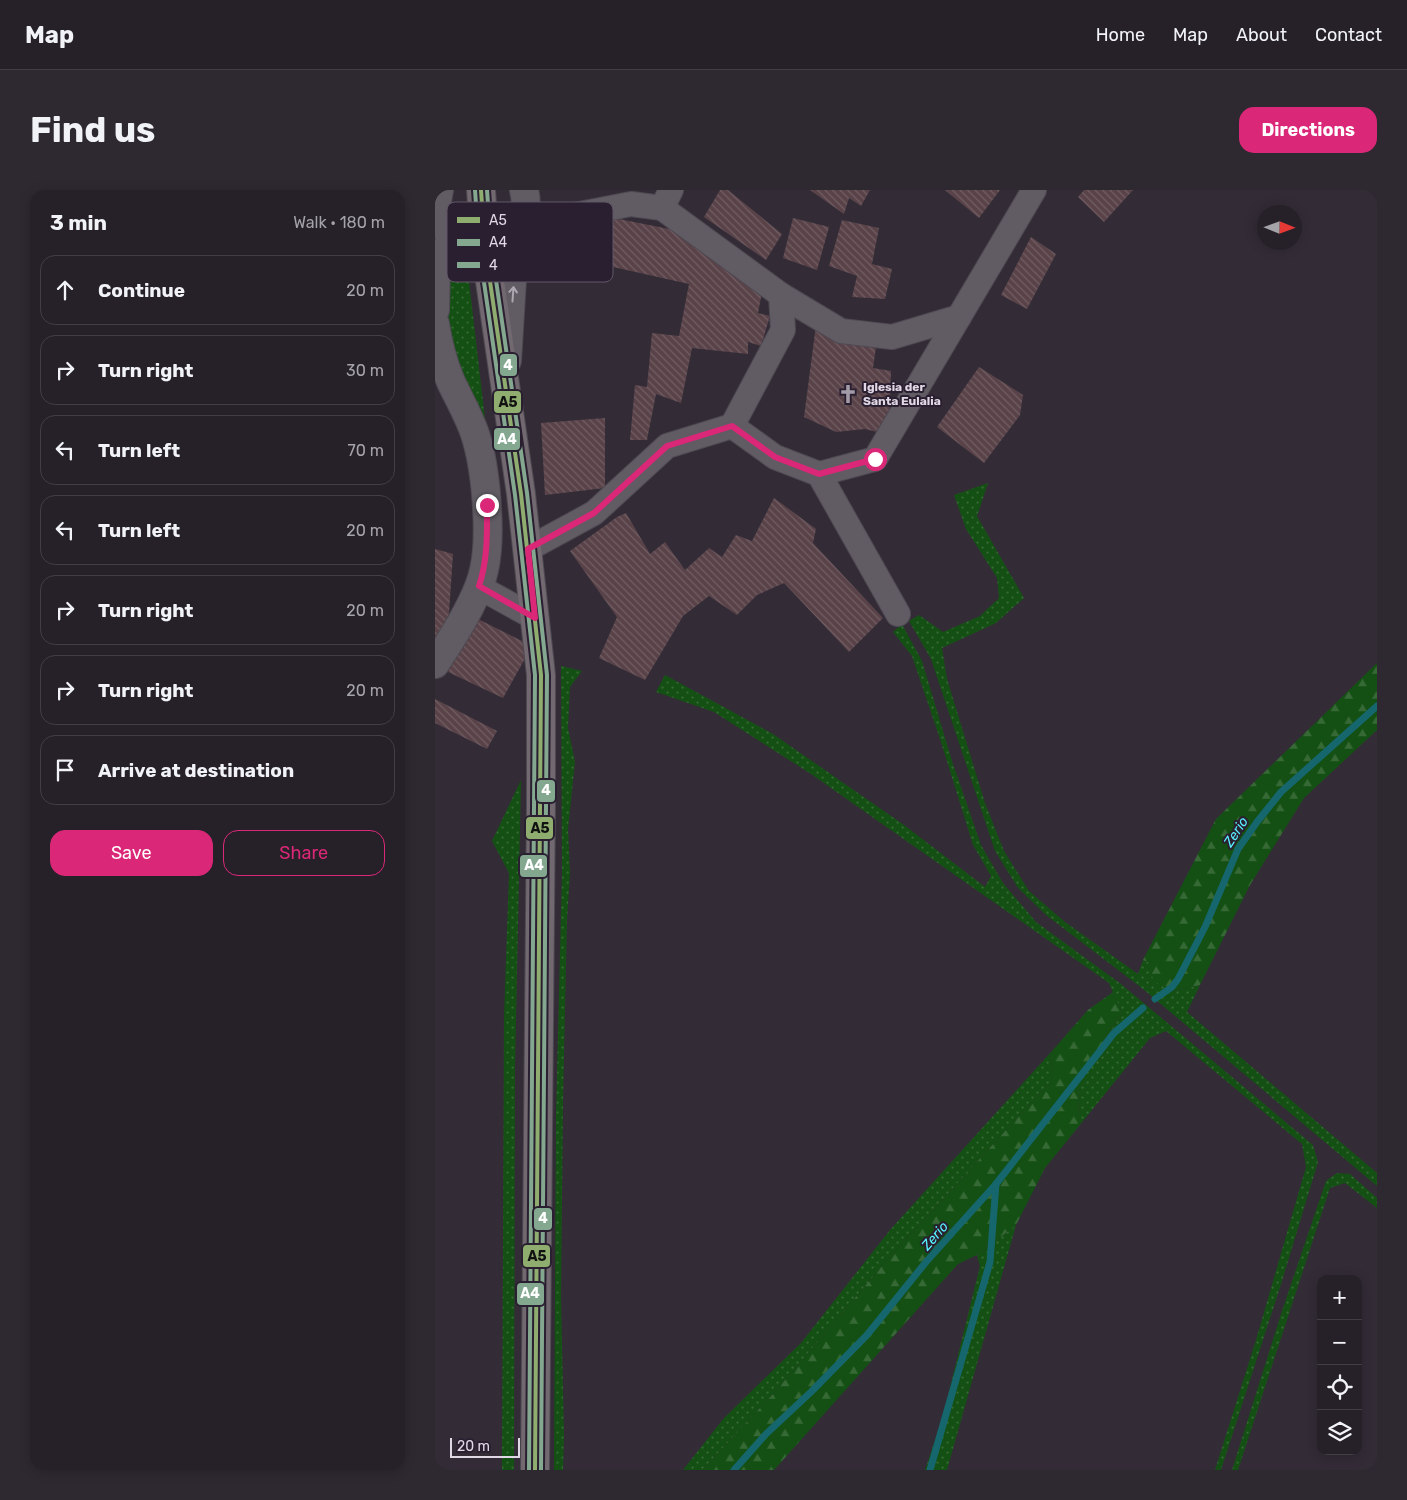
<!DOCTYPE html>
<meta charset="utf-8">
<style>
:root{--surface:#262129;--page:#2e2931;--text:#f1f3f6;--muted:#a4a3a8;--line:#423e46;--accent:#db2777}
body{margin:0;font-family:Rubik,sans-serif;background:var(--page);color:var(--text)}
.controls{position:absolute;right:15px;bottom:15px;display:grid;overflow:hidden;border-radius:10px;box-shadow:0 2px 12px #0003}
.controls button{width:45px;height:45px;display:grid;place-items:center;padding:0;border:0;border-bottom:1px solid var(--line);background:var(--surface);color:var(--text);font:25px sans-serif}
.compass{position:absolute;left:822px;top:15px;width:45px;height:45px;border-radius:50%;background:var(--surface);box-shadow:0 2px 12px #0003;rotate:91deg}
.scale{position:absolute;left:15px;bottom:12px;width:70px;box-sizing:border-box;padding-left:5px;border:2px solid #e0d9e5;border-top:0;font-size:14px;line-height:18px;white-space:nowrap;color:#e0d9e5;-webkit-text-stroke:4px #2a1f31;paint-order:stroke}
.stop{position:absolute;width:15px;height:15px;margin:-11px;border:4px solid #db2777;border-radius:50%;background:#fff}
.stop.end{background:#db2777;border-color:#fff;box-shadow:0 1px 5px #0008}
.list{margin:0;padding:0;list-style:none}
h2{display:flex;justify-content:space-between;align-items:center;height:65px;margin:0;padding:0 20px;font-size:21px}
h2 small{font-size:16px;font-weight:400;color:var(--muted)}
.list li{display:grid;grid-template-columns:32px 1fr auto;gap:15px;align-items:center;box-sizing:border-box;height:70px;margin:0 10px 10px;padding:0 10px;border:1px solid var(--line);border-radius:15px}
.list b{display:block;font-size:19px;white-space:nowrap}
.list em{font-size:16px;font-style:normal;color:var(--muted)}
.actions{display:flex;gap:10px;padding:15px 20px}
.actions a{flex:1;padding:11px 0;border:1px solid var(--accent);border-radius:15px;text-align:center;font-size:18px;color:var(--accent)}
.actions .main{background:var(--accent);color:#fff}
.icon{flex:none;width:28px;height:28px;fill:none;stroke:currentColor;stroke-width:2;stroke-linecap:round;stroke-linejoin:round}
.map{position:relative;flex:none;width:942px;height:1280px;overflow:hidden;border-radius:15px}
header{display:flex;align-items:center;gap:30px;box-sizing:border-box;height:70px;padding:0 25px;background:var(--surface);border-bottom:1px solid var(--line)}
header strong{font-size:24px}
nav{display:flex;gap:28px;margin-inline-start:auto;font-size:18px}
.intro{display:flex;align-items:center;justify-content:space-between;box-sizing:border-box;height:120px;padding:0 30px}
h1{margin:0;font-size:35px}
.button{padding:12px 22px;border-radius:15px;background:var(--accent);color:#fff;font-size:18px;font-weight:700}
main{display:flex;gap:30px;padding:0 30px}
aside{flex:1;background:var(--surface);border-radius:15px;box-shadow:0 2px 12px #0003}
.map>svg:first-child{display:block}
.grass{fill:url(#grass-dots)}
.forest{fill:url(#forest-firs)}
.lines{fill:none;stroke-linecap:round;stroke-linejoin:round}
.stream{stroke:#16666e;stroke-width:7}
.building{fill:url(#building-back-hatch)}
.minor-casing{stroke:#4e4952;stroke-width:26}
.tertiary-casing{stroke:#4e4952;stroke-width:30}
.primary-casing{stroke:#4e4952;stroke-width:30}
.minor{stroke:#615c64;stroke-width:24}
.tertiary{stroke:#615c64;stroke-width:28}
.primary{stroke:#72686f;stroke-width:28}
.bus-1-casing{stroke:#2a1f31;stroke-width:8}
.bus-2-casing{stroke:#2a1f31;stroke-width:8}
.bus-3-casing{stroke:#2a1f31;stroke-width:8}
.bus-1{stroke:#8ead6e;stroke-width:4}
.bus-2{stroke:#83a78f;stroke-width:4}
.bus-3{stroke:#83a78f;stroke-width:4}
.oneway{stroke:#ada7b1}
.route{stroke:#db2777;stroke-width:6}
.labels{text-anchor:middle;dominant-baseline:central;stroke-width:4;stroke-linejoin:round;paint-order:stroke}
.poi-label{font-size:12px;font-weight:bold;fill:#e0d9e5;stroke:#2a1f31;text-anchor:start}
.water-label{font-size:14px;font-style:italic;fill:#58f1fe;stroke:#2a1f31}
.key{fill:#2a1f31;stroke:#615767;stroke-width:1}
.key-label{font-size:14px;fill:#e0d9e5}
.line-badge{stroke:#2a1f31;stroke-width:2}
.badge-label{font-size:14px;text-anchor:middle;font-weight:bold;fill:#fff}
.pale-badge-label{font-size:14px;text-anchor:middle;font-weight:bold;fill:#111}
</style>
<header>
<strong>Map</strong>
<nav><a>Home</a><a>Map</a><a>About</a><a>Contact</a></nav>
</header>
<div class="intro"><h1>Find us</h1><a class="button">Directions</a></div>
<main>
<aside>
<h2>3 min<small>Walk · 180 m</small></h2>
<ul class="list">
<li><svg class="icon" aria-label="ahead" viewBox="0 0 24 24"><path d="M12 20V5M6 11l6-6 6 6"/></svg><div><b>Continue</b></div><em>20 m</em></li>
<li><svg class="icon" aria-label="right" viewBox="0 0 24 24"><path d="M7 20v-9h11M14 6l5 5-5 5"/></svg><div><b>Turn right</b></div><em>30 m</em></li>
<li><svg class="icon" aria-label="left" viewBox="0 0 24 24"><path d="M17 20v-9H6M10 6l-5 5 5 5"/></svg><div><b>Turn left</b></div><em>70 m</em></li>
<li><svg class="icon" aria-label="left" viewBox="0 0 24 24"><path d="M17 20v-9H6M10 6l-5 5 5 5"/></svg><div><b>Turn left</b></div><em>20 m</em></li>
<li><svg class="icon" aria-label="right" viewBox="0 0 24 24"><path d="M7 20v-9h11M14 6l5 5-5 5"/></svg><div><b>Turn right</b></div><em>20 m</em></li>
<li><svg class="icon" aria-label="right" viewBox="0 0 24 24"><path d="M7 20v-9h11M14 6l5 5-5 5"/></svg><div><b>Turn right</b></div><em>20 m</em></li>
<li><svg class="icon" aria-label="arrive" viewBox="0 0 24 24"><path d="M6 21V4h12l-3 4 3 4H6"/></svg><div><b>Arrive at destination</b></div></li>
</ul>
<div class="actions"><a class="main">Save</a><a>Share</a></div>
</aside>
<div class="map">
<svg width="942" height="1280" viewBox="0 0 942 1280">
<defs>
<pattern id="grass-dots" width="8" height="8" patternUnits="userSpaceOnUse" patternTransform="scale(1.25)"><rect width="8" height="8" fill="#145013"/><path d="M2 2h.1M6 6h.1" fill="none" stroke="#366935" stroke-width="1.8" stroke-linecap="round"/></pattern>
<pattern id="forest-firs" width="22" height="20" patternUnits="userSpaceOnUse" patternTransform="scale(1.25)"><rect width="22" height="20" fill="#145013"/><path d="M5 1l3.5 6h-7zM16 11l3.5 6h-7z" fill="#366935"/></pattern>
<pattern id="building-back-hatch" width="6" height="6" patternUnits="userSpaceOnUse" patternTransform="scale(1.25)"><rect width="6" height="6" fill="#594349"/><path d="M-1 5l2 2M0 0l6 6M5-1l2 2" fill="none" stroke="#715e63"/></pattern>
</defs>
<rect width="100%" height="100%" fill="#332c37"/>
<g class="grass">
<path d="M32 74 52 246 12 154V83Z"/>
<path d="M553 293 542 326 589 408 561 433 507 458 512 489 550 613 569 661 594 701 630 732 703 784 708 770 715 773 737 801 765 795 752 822 942 983V996L708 799 611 725 583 698 560 661 496 469 474 431 484 425 508 442 545 426 564 408 562 388 531 339 519 305Z"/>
<path d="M467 434 487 471 517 571 546 655 568 693 601 732 686 794 878 955 883 972 847 1091 786 1280H780L821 1150 871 977 867 954 731 841 715 848 644 936 643 890 687 823 674 793 376 584 279 522 221 502 230 485 338 544 469 635 550 697 556 686 538 655 506 552 477 466 458 442Z"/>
<path d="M126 476 147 481 135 497 133 538 140 572 133 639 135 683 132 730 128 911 126 1107 129 1246 128 1280H119L121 925 127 683Z"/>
<path d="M86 590 80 879 79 1280H67L69 827 74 683 57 651Z"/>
<path d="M617 861 616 891 453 1069 339 1203 267 1280H248L289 1228 366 1153 455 1040Z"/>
<path d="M902 983 915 984 942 1008V1018L910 993 895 998 803 1280H797L847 1121 891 991Z"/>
<path d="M581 1035 512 1280H490L508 1226 545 1076 542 1065Z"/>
</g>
<g class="forest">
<path d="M942 473V540L869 608 815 695 765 795 737 801 718 791 715 773 708 770 781 629Z"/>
<path d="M678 802 687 823 643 890 644 936 610 978 581 1035 542 1065 523 1074 339 1280H267L339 1203 453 1069 616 891 617 861 653 820Z"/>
</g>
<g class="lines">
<g class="stream">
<path d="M720 809 737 797 743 789 770 737 803 659 822 632 846 602 942 516"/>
<path d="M299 1280 331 1244 376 1202 432 1145 491 1072 561 994 679 843 708 818"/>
<path d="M495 1280 555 1072 561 994"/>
</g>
</g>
<g class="building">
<path d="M285 0H293L347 44 331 70 269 27Z"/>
<path d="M375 0H435L426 16 414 8 409 24Z"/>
<path d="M510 0H565L544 28Z"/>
<path d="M649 0H698L669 32 643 7Z"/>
<path d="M179 28 264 45 329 92 323 123 335 126 326 156 313 152V164L257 158 246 213 221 204 212 250H195L200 195 212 197 217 143 244 146 254 94 165 74Z"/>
<path d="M358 28 394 37 382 80 348 68Z"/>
<path d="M407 30 444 38 437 74 457 79 450 109 417 107 422 86 394 76Z"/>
<path d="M596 47 621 64 592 119 566 105Z"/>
<path d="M381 135 441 157 438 178 456 181 454 245 430 239 401 242 369 227Z"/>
<path d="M544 177 588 205 585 225 549 273 502 237Z"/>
<path d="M170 228V298L110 305 106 233Z"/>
<path d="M339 308 381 339 378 353 448 428 414 462 349 393 322 405 302 425 274 406 248 426 210 490 164 468 182 427 135 361 182 327 191 323 215 364 230 352 250 380 274 358 287 367 301 345 317 351Z"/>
<path d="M0 359 18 364 13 437 0 459Z"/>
<path d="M41 428 97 456 68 508 13 482Z"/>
<path d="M0 509 62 541 52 559 0 533Z"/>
</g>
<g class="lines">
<g class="minor-casing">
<g id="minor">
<path d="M90 26 124 28 196 14 227 18 236 0"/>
<path d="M346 105 406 141 457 147 524 127"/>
<path d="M74 171 82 40"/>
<path d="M297 236 340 267 384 284 440 269 599 0"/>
<path d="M384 284 463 424"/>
<path d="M93 359 159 323 232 256 297 236 348 140 346 105 227 18"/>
<path d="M44 397 100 428"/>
</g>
</g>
<g class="tertiary-casing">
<g id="tertiary">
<path d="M4 0C3 5 2 11 2 15 3 24 7 33 12 40 43 78 101 47 89 0"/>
<path d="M0 120 1 81 4 68 19 48"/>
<path d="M0 134C3 154 8 173 16 192 24 209 34 226 40 244 51 278 57 345 49 380 43 409 17 449 0 474"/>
</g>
</g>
<g class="primary-casing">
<path id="primary" d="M46 0 50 57 86 304 106 485V611L100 1280"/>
</g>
<use href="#minor" class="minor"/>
<use href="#tertiary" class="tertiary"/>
<use href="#primary" class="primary"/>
<g class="bus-1-casing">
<path id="bus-1" d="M46 0 50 57 86 304 106 485 100 1280"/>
</g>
<g class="bus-2-casing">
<path id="bus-2" d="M40 0 44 58 80 305 100 485 94 1280"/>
</g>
<g class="bus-3-casing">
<path id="bus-3" d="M52 0 56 56 92 303 112 485 106 1280"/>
</g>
<use href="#bus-1" class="bus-1"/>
<use href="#bus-2" class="bus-2"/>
<use href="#bus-3" class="bus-3"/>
</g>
<defs><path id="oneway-shaft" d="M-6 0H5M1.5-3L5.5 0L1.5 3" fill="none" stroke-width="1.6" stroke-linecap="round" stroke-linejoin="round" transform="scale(1.25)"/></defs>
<use class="oneway" href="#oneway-shaft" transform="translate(78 104) rotate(-86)"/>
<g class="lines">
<path class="route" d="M52 315C52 343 53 369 44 396L100 428 93 359 159 323 232 256 297 236 340 267 384 284 440 269"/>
</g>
<defs>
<g id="church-bare" transform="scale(1.5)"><path d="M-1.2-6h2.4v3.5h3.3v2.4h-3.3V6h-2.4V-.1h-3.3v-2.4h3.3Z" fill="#a39ca8" stroke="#2a1f31" stroke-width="2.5" paint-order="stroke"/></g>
</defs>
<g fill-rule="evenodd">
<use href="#church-bare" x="413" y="204"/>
</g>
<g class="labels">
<g class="poi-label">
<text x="428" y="197">Iglesia der<tspan x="428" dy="14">Santa Eulalia</tspan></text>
</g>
<g class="water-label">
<text transform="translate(801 642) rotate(-57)">Zerio</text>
<text transform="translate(500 1046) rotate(-49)">Zerio</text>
</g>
</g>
<rect x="12" y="12" width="166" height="80" rx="8" class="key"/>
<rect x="22" y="27" width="23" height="6" fill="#8ead6e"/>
<rect x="22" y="49" width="23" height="7" fill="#83a78f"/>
<rect x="22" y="72" width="23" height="6" fill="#83a78f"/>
<g class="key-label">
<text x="54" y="35">A5</text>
<text x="54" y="57">A4</text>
<text x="54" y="80">4</text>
</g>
<g class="line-badge">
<rect x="64" y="163" width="19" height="24" rx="5" fill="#83a78f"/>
<rect x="58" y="200" width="29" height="24" rx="5" fill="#8ead6e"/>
<rect x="58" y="237" width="28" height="24" rx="5" fill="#83a78f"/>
<rect x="101" y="589" width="20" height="24" rx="5" fill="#83a78f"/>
<rect x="90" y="626" width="29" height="24" rx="5" fill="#8ead6e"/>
<rect x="84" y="664" width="29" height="24" rx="5" fill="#83a78f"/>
<rect x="98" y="1017" width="20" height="24" rx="5" fill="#83a78f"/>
<rect x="87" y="1054" width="29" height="24" rx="5" fill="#8ead6e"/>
<rect x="81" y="1092" width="29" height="24" rx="5" fill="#83a78f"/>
</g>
<g class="badge-label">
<text x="73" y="180">4</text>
<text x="72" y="254">A4</text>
<text x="111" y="605">4</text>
<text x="99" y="680">A4</text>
<text x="108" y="1033">4</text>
<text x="95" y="1108">A4</text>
</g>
<g class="pale-badge-label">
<text x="73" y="217">A5</text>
<text x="105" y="643">A5</text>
<text x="102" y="1071">A5</text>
</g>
</svg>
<div class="controls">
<button>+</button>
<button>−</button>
<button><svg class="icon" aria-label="locate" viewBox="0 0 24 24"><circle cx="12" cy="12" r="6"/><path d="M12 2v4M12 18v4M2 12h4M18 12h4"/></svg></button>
<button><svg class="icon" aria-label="layers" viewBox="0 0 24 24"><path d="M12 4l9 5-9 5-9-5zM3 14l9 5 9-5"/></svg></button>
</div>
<svg class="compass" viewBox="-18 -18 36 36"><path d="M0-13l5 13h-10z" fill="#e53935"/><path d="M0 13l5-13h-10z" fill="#a4a3a8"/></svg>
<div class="scale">20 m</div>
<div class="stop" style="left:440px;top:269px"></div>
<div class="stop end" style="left:52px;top:315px"></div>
</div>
</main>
